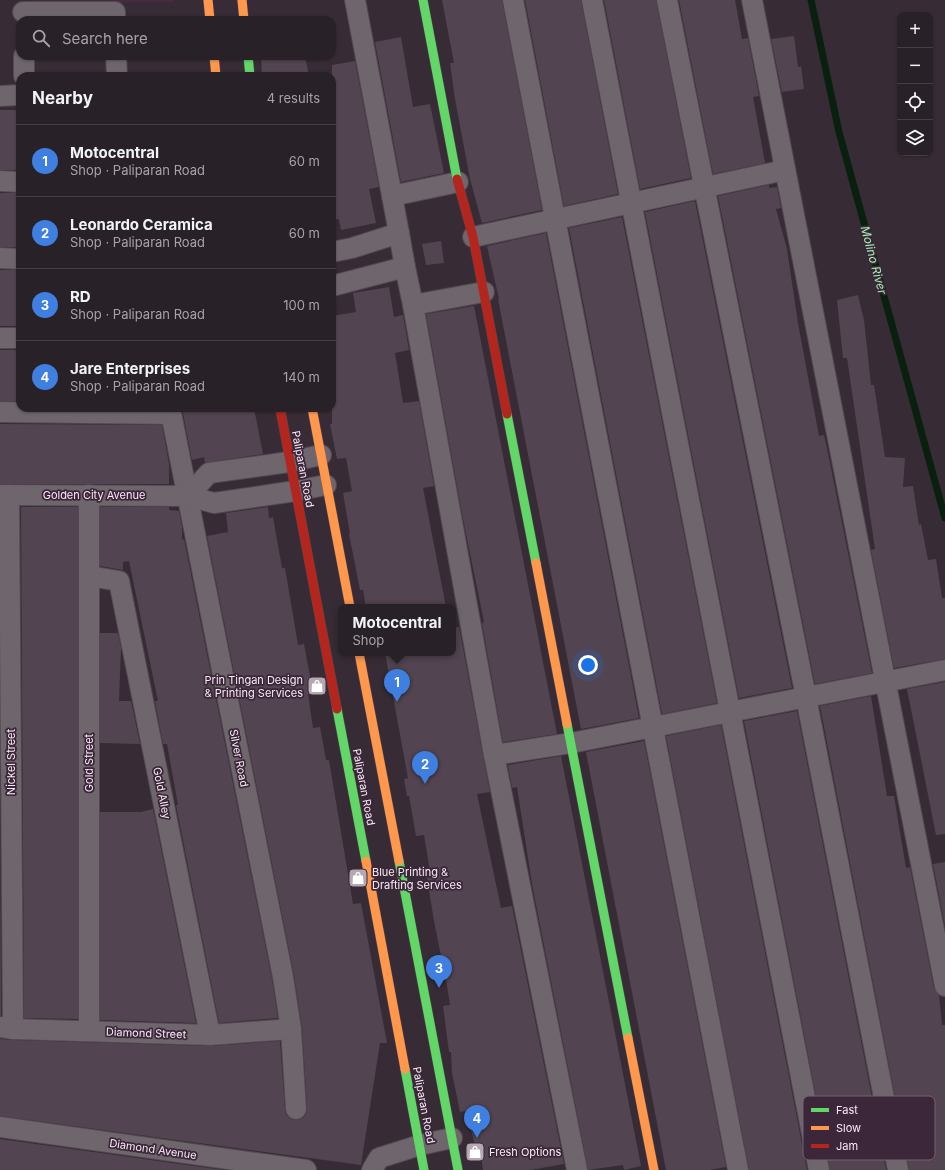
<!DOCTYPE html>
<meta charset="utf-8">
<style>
:root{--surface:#292128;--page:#312930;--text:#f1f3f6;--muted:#a5a3a8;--line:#453e45;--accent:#1a73e8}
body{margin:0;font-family:Inter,sans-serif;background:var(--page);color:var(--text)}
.controls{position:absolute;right:12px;top:12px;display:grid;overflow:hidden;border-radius:8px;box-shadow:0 1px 3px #0004}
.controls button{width:36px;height:36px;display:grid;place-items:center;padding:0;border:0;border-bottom:1px solid var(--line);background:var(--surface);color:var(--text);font:20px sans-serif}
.you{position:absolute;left:588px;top:665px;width:14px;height:14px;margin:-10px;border:3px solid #fff;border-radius:50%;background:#1a73e8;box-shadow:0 0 0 6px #1a73e833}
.badge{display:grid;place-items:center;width:26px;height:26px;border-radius:50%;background:var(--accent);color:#fff;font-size:13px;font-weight:700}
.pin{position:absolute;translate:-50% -33px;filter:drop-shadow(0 1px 2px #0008)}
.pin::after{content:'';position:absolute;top:21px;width:14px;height:12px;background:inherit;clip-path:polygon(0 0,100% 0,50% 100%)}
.popup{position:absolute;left:338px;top:604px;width:118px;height:52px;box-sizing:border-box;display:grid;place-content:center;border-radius:8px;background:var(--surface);filter:drop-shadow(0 1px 3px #0005);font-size:13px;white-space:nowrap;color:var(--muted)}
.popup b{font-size:15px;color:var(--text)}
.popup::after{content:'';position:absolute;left:50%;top:100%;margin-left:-8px;border:8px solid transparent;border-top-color:var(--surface)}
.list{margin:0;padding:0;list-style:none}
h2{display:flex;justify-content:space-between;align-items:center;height:52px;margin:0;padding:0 16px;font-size:17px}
h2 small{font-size:13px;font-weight:400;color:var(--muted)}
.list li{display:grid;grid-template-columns:26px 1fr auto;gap:12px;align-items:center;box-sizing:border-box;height:72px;padding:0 16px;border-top:1px solid var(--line)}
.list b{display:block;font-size:15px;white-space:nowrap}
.list p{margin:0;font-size:13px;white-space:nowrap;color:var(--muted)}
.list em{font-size:13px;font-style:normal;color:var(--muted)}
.icon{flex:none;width:22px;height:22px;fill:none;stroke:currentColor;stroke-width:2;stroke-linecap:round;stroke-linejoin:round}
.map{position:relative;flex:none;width:945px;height:1170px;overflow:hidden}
.search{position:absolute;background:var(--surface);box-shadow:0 1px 3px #0004;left:16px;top:16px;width:320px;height:44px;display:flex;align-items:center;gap:10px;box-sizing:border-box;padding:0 14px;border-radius:12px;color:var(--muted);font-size:15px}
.panel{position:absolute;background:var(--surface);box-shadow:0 1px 3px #0004;left:16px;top:72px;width:320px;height:340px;border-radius:12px}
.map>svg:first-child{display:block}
.built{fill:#432c41}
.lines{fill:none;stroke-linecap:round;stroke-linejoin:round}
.stream{stroke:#08200d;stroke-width:7}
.building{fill:#524450}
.street-casing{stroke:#524850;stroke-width:22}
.fast-casing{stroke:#524850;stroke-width:10}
.slow-casing{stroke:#524850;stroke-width:10}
.jam-casing{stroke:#524850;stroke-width:10}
.street{stroke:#6e656d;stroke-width:20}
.fast{stroke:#63d668;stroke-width:9}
.slow{stroke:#ff974d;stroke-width:9}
.jam{stroke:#b3261e;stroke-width:9}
.labels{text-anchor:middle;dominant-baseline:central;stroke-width:3.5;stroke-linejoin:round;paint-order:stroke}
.street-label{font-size:11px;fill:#f8eaf6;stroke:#3b2739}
.poi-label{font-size:11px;fill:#f8eaf6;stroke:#3b2739;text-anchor:start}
.water-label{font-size:12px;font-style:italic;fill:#a1efad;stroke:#3b2739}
.key{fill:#3b2739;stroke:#746272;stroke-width:1}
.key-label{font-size:11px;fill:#f8eaf6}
</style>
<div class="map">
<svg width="945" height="1170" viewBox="0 0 945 1170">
<rect width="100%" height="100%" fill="#372c36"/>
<rect class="built" x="31" y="0" width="143" height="2"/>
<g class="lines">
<path class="stream" d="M811 0 839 132 945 518"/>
</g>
<g class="building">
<path d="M442 0H502L542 210 482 223 470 179 455 99 450 63H454Z"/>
<path d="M525 0H581L618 194 564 206Z"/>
<path d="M604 0H656L691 178 640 189Z"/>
<path d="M679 0H735L742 39 748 38 759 96 753 97 765 163 713 174Z"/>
<path d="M794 36 798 67 801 66 804 89 782 92 771 39Z"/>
<path d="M401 37 413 107 430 104 444 173 401 182 375 42Z"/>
<path d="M261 56H305L309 76H262Z"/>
<path d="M355 61 379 187 369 189 376 223 341 230 339 219 332 220V65Z"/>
<rect x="0" y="110" width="20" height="60"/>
<path d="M769 185V188L777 187 781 208 776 209 787 249 798 323 819 436 824 435 827 448 872 673 815 684 718 196Z"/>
<rect x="0" y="193" width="20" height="54"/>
<path d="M695 201 792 688 739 698 645 212Z"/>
<path d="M622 217 717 703 662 714 569 228Z"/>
<path d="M546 233 639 718 581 729 498 299H499L487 246Z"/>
<path d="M441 241 444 263 426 265 422 244Z"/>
<rect x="0" y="270" width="20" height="56"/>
<path d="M389 287 394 317 403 315 409 350 395 353 403 403 419 401 434 486 423 488 446 607H366L363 590H360L349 534H350L343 493 352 491 346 458 337 459 330 424H332V316L356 312 353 293Z"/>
<path d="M858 295 864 320 871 385H874L885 457 905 458 903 487 913 486 919 525 921 524 928 560 936 559 942 598H945V659L894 668 871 550 875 549 847 358H843L837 300Z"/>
<path d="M474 306 557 734 503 742 482 623 484 622 462 514 426 314Z"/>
<rect x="0" y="350" width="20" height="51"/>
<path d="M182 408H254L263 454 205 463 204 457 192 460Z"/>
<path d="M0 424 162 425 169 464V484H0Z"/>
<path d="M21 507H78V1019L24 1018Z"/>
<path d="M100 507H169V510L179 511 182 527V540L184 539 272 979 278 1018 219 1023 176 805H178L167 744H163L155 701H158L129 561 123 562V570L100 566Z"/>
<path d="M268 507 269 518 273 517 282 568H285L298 645 304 644 313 693 308 694 313 728 320 727 326 760H329L353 904 361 903 387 1043H380L361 1165 0 1116V1039L13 1040 210 1046 280 1041 285 1110 286 1115 291 1119 296 1120 303 1118 306 1114 307 1108 302 1028 294 975 207 536 228 532 226 513Z"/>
<path d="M459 627 490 792 477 794 501 908 512 906 564 1164 530 1170H483L480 1148 476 1149 466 1111 460 1112 452 1073 451 1052H449L443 1006 450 1005 444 966H443L434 921 427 878 431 877 424 835 416 836 409 796H407L404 779 408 778 385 653H453V628Z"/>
<path d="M100 633H118L121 647 119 701H131L140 744 100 743Z"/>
<path d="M945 682V834L936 835 907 689Z"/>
<path d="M871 696 887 796H894L906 868 910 867 934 988 939 995 942 1025H945V1170H909L820 706Z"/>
<path d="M797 711 886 1170H830L744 721Z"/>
<path d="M721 725 807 1170H749L666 736Z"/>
<path d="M644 741 726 1167 709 1170H666L586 752Z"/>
<path d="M561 756 641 1166 624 1170 623 1165 588 1170 532 884 517 787 512 788 508 765Z"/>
<path d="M153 809 196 1023 100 1020V812H141Z"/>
<path d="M0 829 1 1016H0Z"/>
<path d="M945 862V926L933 864Z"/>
<path d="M0 1139 223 1170H0Z"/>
</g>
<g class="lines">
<g class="street-casing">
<g id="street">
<path d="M355 0 399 233 405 267 413 305 494 755 577 1170"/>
<path d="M513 0 738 1170"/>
<path d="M592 0 819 1170"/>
<path d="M667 0 806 697 898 1170"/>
<path d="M752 0 945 986"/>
<path d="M23 12H115V20"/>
<path d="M24 56V76"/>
<path d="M116 56 117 76"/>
<path d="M0 96 20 95"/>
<path d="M0 181 20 182"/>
<path d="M392 196 458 182"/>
<path d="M473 237 785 170"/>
<path d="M332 252 352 248 399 233"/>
<path d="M0 258 20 259"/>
<path d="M332 286 405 267"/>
<path d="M413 305 484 292"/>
<path d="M0 338H20"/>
<path d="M170 408 283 977 291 1029 296 1109"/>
<path d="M0 412 171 414"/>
<path d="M0 495 188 496 214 503 295 491 326 485"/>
<path d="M9 495 13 1029"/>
<path d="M89 495V1031"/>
<path d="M188 496 209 473 289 462 321 455"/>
<path d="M89 576 119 581 210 1035"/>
<path d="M494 755 571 743 945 670"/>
<path d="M0 1027 13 1029 210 1035 291 1029"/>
<path d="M0 1127 306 1170"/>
<path d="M372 1170 379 1158 420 1145 452 1138"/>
</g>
</g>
<g class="fast-casing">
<g id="fast">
<path d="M423 0 457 179"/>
<path d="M248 56 250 76"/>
<path d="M507 414 536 563"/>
<path d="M337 709 366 861"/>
<path d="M567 724 628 1038"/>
<path d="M399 861 458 1170"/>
<path d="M405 1069 424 1170"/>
</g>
</g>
<g class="slow-casing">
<g id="slow">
<path d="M208 0 210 20"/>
<path d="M242 0 244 20"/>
<path d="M214 56 216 76"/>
<path d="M312 408 350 607"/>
<path d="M536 563 567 724"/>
<path d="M359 653 399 861"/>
<path d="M366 861 405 1069"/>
<path d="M628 1038 654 1170"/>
</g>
</g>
<g class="jam-casing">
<g id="jam">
<path d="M457 179 473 237 507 414"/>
<path d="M280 408 337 709"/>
</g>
</g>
<use href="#street" class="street"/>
<use href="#fast" class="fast"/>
<use href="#slow" class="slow"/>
<use href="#jam" class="jam"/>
</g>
<defs>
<g id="shop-square" transform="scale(1)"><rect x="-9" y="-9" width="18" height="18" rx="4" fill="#b4a8b3" stroke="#3b2739"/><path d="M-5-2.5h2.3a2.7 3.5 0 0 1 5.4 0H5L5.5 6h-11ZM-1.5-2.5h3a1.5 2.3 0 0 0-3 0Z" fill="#fff"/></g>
</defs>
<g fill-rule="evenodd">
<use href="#shop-square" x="317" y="686"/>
<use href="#shop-square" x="358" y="878"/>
<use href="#shop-square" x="475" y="1152"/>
</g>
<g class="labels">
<g class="street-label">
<text transform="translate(303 469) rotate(79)">Paliparan Road</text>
<text x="94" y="495">Golden City Avenue</text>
<text transform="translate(239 758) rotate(79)">Silver Road</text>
<text transform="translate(11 762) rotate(-90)">Nickel Street</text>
<text transform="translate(89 763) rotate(-90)">Gold Street</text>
<text transform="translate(364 787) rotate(79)">Paliparan Road</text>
<text transform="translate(162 793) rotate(79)">Gold Alley</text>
<text transform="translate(146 1033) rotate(2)">Diamond Street</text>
<text transform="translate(424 1105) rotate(79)">Paliparan Road</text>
<text transform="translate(153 1149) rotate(8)">Diamond Avenue</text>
</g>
<g class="poi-label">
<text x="303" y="680" text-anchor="end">Prin Tingan Design<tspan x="303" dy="13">&amp; Printing Services</tspan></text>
<text x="372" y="872">Blue Printing &amp;<tspan x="372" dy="13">Drafting Services</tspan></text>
<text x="489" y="1152">Fresh Options</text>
</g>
<g class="water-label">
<text transform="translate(874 260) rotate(75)">Molino River</text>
</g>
</g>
<rect x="803" y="1096" width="132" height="64" rx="6" class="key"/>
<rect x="811" y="1108" width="18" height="4" fill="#63d668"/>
<rect x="811" y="1126" width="18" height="4" fill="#ff974d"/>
<rect x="811" y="1144" width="18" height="4" fill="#b3261e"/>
<g class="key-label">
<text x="836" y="1114">Fast</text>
<text x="836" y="1132">Slow</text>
<text x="836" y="1150">Jam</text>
</g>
</svg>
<div class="controls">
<button>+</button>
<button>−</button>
<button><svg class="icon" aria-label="locate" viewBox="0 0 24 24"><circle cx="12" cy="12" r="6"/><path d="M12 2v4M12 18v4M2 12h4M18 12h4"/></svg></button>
<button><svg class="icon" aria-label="layers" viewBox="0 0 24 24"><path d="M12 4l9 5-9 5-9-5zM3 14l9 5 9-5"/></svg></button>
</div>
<div class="you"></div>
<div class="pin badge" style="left:397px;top:702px;background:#3f7fe0">1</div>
<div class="popup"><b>Motocentral</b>Shop</div>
<div class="pin badge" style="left:425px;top:784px;background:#3f7fe0">2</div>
<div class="pin badge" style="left:439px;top:988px;background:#3f7fe0">3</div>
<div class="pin badge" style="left:477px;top:1138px;background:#3f7fe0">4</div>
<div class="search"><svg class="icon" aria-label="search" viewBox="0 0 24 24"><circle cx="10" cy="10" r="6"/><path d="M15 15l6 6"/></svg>Search here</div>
<section class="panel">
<h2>Nearby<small>4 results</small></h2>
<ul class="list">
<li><span class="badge" style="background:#3f7fe0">1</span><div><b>Motocentral</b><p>Shop · Paliparan Road</p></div><em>60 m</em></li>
<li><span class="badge" style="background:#3f7fe0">2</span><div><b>Leonardo Ceramica</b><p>Shop · Paliparan Road</p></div><em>60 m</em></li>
<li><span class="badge" style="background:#3f7fe0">3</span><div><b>RD</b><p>Shop · Paliparan Road</p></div><em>100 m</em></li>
<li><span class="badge" style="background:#3f7fe0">4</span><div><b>Jare Enterprises</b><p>Shop · Paliparan Road</p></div><em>140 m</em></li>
</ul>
</section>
</div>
